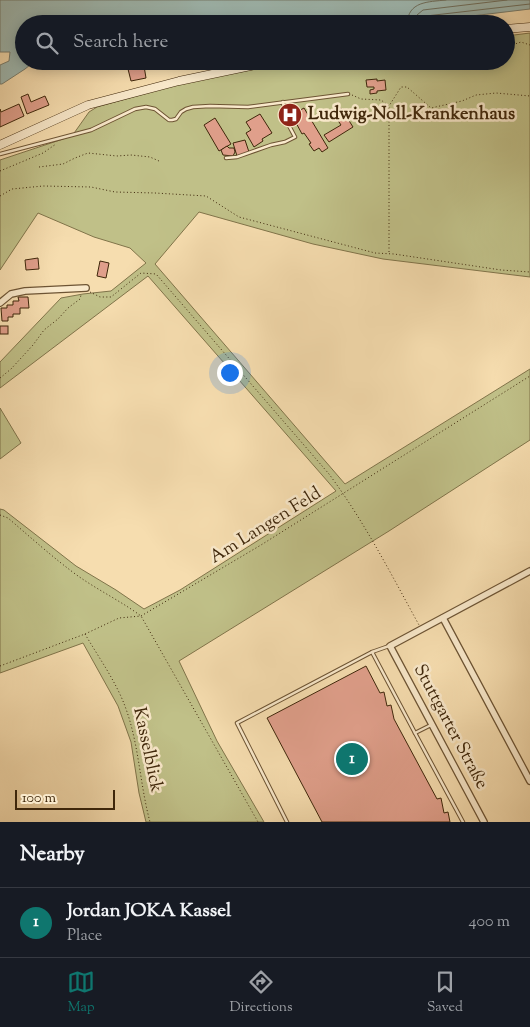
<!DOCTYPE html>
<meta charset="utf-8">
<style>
:root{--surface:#171b24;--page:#20242c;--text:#f1f3f6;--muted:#9ea1a6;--line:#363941;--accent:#0f766e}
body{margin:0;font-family:"Sorts Mill Goudy",serif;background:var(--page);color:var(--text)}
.scale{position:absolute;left:15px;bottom:12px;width:100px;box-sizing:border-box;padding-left:5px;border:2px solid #3f270b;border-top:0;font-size:14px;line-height:18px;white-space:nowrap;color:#3f270b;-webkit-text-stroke:4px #f9e9cb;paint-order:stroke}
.you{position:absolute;left:229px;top:372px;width:18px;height:18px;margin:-12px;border:4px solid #fff;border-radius:50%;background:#1a73e8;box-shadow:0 0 0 8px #1a73e833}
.badge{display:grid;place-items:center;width:32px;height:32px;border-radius:50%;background:var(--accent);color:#fff;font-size:16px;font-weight:700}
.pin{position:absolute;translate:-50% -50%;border:2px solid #fff;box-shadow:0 1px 5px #0006}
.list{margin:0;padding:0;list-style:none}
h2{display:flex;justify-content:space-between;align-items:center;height:65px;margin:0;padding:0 20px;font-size:21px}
h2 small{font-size:16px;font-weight:400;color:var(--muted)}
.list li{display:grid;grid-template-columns:32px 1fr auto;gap:15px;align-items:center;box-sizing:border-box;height:70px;padding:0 20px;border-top:1px solid var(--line)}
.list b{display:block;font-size:19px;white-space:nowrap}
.list p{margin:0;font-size:16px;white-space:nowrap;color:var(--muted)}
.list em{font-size:16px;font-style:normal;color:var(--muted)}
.icon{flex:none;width:28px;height:28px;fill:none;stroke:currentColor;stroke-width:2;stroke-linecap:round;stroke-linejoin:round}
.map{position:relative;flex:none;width:530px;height:822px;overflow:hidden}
.search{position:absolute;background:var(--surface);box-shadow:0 2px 12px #0003;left:15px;right:15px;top:15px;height:55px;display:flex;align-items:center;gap:12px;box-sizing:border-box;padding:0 18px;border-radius:28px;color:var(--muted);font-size:19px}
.sheet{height:135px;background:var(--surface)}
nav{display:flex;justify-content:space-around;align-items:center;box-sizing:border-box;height:70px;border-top:1px solid var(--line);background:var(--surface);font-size:14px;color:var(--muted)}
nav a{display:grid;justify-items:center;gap:2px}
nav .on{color:var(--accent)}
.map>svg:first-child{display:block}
.green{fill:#c0c088;stroke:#80744a}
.water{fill:#9fbab3;stroke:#797f70}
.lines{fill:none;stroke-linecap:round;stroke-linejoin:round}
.shore{stroke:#6f705f;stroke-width:1}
.building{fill:#e09f8b;stroke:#3f270b}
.lane-casing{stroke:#6d5434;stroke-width:4.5}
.street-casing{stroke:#6d5434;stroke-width:8}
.secondary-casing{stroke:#3f270b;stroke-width:9}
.path{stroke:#3f270b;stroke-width:1;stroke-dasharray:1 2.5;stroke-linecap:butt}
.lane{stroke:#f9e9cb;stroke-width:2.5}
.street{stroke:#f9e9cb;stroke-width:5.5}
.secondary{stroke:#f9e9cb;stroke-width:8}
.labels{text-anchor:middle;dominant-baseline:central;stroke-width:5;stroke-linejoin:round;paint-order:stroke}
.poi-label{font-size:18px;font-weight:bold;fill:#3f270b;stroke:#f9e9cb;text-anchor:start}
.street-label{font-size:18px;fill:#3f270b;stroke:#f9e9cb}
</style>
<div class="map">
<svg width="530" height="822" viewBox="0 0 530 822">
<rect width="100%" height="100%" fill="#f6ddaf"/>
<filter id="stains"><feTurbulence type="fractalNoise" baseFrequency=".004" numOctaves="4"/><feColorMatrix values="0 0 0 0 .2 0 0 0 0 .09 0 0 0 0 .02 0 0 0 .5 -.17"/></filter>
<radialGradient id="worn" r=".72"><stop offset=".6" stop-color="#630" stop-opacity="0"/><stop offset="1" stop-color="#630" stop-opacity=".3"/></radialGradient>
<g class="green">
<path d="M530 33V277L383 259 313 244 199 212 155 264 345 484 530 369V440L389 531 179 661 217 741 264 822H146L139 793 131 742 118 706 83 643 0 673V509L4 510 76 566 116 590 144 609 180 590 336 491 148 276 0 388V362L61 298 83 294 111 291 146 263 130 248 94 237 38 213 0 270V160L72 136 89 112 97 107 179 84 293 61H506V36Z"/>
<path d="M0 408 21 443 0 459Z"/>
</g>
<path class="water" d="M0 0H530V9L405 24H24V61H35L25 69 2 84H0V65L9 61 10 52H0Z"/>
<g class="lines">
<g class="shore">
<path d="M407 24C408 1 428 2 446 0"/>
<path d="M414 24 417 15 423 10 507 0"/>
<path d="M421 24 422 19 426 16 530 4"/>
</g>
</g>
<g class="building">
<path d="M144 66 146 78 131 81 128 69Z"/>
<path d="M377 79V81L385 80 386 90 377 91V93L370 94V90L374 89V87H367L366 80Z"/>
<path d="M28 94 31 102 45 96 49 105 27 114 21 97Z"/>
<path d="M19 104 24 116 0 127V109L1 112Z"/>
<path d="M304 108 328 148 322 152 319 148 314 151 309 144 311 143 304 133 302 134 294 119 295 118 293 114Z"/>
<path d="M341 108 353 127 329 142 324 135 341 125 333 113Z"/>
<path d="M260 114 272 133 262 139 263 141 254 147 246 133 251 130 246 122Z"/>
<path d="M215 118 231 144 219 151 204 125Z"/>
<path d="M245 140 249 152 237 156 233 143Z"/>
<path d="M227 146 229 148H234L235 152 233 156 223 155 221 150Z"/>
<path d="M38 258 39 269 26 270 25 260Z"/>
<path d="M100 261 109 263 106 278 97 276Z"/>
<path d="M18 297H28L29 308H20V314H13V317H8V321H2L1 308H7V305H13V301H19Z"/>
<rect x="0" y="326" width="8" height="8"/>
<path d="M366 666 380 693 384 692 387 706 391 705 394 719 437 799 441 798 444 813 448 812 450 822H322L267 718Z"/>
</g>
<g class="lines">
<g class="lane-casing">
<g id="lane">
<path d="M0 154 91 130 135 109 146 107 155 109 169 120H172L176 119 181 112 186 109 193 107 210 106 248 107 348 94"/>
<path d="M226 158 237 157 271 145 285 142 295 137 286 120 283 102"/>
<path d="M372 652 415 733"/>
<path d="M431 725 415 733 463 822"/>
<path d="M287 822 237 723 372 652 389 646"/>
</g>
</g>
<g class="street-casing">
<g id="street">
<path d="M0 303 11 294 25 291 86 288"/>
<path d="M443 618 530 781"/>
<path d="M484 822 390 646 530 571"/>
</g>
</g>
<g class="secondary-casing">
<g id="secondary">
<path d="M506 29 530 27"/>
<path d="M0 145 88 105 179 81 275 61"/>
</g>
</g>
<g class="path">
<path d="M506 47 521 42 530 45"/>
<path d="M352 95 361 99 381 100 389 106 401 87H407L431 108 462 101 476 95 496 93 530 96"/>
<path d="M39 167 63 164 75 158 88 153 117 156 131 155 150 157 159 161"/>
<path d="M0 171 43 153 56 144"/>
<path d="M0 196 12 189 43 186 91 187 115 192 155 193 206 196 239 217 375 253 394 254 501 270 530 272"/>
<path d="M389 252V106"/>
<path d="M90 292 100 297H111L141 273 156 274 329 474C364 521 391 574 419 625"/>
<path d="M0 378 11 369 33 345 44 330 58 319 68 308 80 299 81 295"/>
<path d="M0 515 8 518C29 536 49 554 70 570 93 588 118 599 141 616L258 822"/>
<path d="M85 634C99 658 117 683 126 709 139 745 140 785 150 822"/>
<path d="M0 666 85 634 119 618 141 616 261 545 530 376"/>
</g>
<use href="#lane" class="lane"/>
<use href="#street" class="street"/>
<use href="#secondary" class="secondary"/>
</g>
<defs>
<g id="hospital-disc" transform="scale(1.25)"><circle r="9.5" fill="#8f2418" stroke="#f9e9cb"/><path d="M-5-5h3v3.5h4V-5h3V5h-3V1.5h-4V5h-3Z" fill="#fff"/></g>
</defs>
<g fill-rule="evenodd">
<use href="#hospital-disc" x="290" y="115"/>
</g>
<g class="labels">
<g class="poi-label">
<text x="308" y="115">Ludwig-Noll-Krankenhaus</text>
</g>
<g class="street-label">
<text transform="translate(266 526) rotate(-32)">Am Langen Feld</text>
<text transform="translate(450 727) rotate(62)">Stuttgarter Straße</text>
<text transform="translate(147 750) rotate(78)">Kasselblick</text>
</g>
</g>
<rect width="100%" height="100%" filter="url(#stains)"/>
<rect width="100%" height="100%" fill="url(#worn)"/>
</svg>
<div class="scale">100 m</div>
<div class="you"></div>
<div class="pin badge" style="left:352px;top:759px">1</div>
<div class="search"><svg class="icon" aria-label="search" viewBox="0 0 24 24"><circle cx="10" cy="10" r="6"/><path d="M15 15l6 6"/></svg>Search here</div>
</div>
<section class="sheet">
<h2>Nearby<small></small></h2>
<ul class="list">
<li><span class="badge">1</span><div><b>Jordan JOKA Kassel</b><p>Place</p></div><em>400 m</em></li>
</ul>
</section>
<nav>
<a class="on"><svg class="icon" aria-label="map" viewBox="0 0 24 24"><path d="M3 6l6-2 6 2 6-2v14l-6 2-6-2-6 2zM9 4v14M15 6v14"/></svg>Map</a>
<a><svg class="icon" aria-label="directions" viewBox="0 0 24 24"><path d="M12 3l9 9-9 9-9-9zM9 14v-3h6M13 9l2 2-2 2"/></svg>Directions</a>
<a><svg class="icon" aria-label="saved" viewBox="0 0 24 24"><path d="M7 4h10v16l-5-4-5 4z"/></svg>Saved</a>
</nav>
